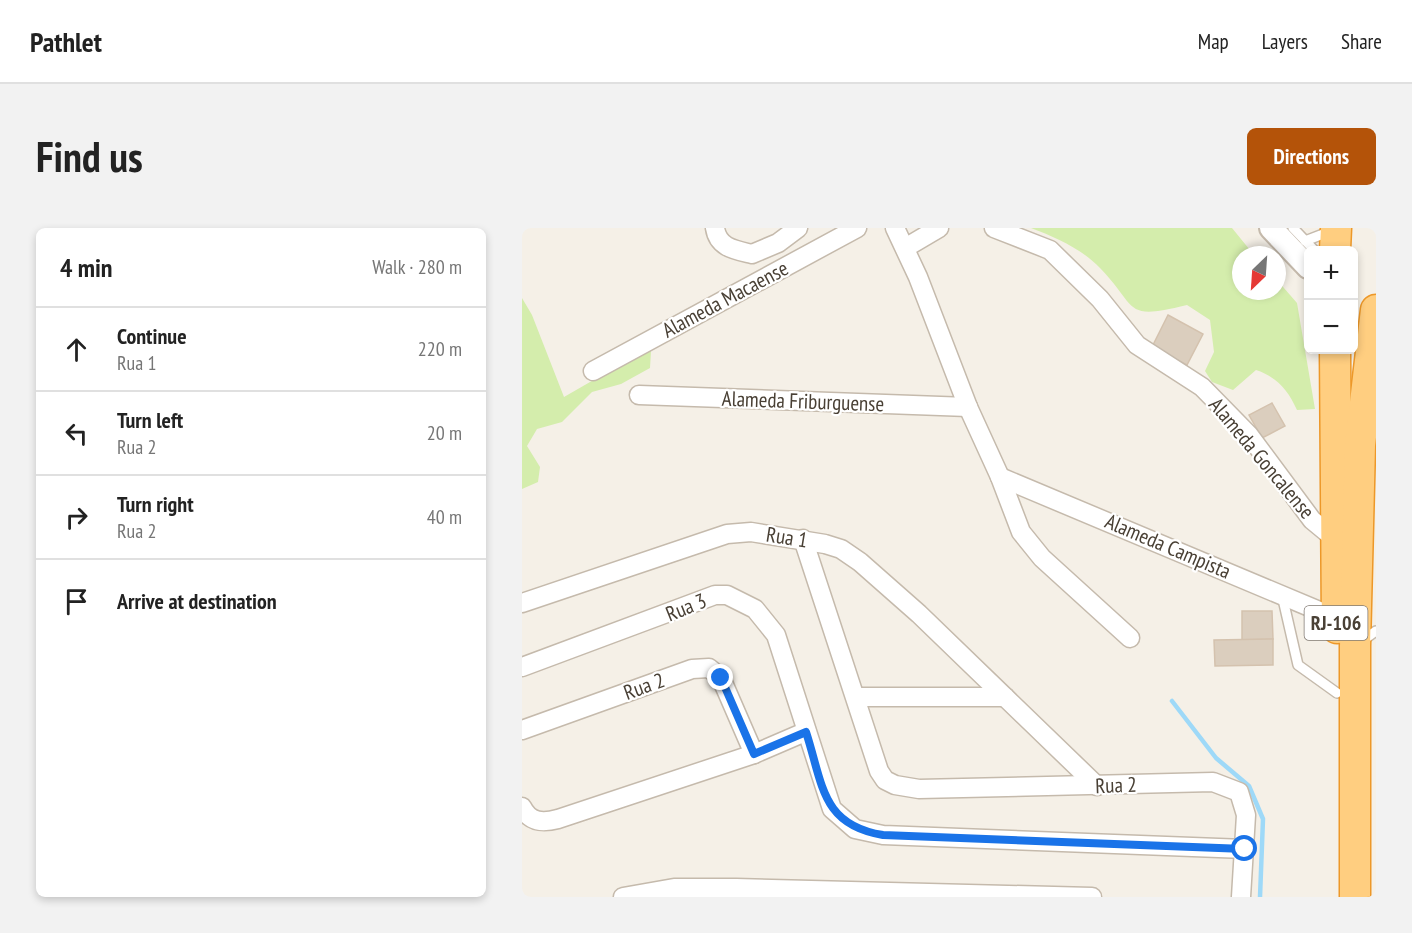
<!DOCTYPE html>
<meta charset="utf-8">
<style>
:root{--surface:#fff;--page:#f2f2f2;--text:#222;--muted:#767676;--line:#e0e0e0;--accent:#b45309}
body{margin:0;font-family:"PT Sans Narrow",sans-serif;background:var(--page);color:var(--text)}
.controls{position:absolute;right:18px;top:18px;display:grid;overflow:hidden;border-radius:9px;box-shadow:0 3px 9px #0003}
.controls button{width:54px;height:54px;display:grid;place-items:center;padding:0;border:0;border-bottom:2px solid var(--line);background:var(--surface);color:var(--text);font:30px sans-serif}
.compass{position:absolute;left:710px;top:18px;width:54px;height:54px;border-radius:50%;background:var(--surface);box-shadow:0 3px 9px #0003;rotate:205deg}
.stop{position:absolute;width:18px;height:18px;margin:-14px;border:4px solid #1a73e8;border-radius:50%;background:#fff}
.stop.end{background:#1a73e8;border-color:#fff;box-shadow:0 2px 6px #0008}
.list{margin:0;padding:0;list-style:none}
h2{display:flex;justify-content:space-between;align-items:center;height:78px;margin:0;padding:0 24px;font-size:26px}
h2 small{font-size:20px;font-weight:400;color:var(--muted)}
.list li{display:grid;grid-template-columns:39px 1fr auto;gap:18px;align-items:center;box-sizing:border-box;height:84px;padding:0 24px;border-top:2px solid var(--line)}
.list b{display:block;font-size:22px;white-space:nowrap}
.list p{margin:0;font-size:20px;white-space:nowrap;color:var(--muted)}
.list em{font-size:20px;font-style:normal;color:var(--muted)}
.icon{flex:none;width:33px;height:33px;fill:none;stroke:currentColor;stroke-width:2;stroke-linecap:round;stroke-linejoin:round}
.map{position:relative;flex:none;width:854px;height:669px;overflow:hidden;border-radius:9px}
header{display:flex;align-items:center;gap:36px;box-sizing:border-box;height:84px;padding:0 30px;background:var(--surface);border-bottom:2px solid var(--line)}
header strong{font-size:28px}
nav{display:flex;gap:33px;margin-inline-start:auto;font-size:21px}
.intro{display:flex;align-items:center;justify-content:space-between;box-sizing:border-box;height:144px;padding:0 36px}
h1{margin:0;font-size:42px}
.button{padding:15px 27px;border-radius:9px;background:var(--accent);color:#fff;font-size:21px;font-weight:700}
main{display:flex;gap:36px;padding:0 36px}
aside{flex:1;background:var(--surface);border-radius:9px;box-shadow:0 3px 9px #0003}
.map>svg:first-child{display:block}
.green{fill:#d4edac}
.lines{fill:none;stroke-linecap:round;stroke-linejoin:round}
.stream{stroke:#9ed9f8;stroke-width:4.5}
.building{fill:#dbcebe;stroke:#d4c2ae;stroke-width:1.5}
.service-casing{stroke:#c5baac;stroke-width:12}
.minor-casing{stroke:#c5baac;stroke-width:21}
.tertiary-casing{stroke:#c5baac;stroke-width:26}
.trunk-casing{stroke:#ed9829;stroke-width:33}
.service{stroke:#fff;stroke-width:9}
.minor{stroke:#fff;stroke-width:18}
.tertiary{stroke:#fff;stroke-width:22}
.trunk{stroke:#ffce80;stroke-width:30}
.route{stroke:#1a73e8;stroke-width:8}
.labels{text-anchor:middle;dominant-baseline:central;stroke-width:4.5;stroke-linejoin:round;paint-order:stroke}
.shield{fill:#fff;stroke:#807972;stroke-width:1.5}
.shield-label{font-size:20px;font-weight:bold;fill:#494035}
.street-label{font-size:21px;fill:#494035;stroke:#fff}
</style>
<header>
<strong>Pathlet</strong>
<nav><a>Map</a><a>Layers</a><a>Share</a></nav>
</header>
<div class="intro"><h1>Find us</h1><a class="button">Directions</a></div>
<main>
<aside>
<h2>4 min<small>Walk · 280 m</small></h2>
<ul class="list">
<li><svg class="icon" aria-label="ahead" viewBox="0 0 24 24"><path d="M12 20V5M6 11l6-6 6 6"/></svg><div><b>Continue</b><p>Rua 1</p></div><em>220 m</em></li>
<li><svg class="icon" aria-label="left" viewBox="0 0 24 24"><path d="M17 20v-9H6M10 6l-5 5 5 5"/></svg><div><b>Turn left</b><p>Rua 2</p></div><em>20 m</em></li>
<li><svg class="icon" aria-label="right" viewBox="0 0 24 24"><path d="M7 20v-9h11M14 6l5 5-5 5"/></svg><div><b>Turn right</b><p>Rua 2</p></div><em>40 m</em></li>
<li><svg class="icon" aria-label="arrive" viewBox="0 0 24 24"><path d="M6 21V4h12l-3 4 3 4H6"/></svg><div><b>Arrive at destination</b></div></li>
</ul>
</aside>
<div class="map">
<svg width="854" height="669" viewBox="0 0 854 669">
<rect width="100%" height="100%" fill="#f5f0e7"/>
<g class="green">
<path d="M509 0H710L732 27H719V63H755V52L775 75 793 181 775 182C766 162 755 149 734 142L711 162 690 154 683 143 692 124 688 92 665 77C600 93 617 80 578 40 560 21 533 9 509 0Z"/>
<path d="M0 70 10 87 42 169 108 131 129 123 128 140 99 156 70 164 40 194 15 201 5 218 18 239 16 254 0 261Z"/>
</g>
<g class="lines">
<path class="stream" d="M650 473 694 530 727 558 741 591 738 669"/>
</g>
<g class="building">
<path d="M646 87 681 106 665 137 630 119Z"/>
<path d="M750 175 763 198 740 210 727 187Z"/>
<path d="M720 383H750L751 411 720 412Z"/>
<path d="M751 411V437L693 438 692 412Z"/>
</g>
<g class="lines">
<g class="service-casing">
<g id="service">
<path d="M771 0 792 22"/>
<path d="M783 13 809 3"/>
<path d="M760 367 776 437 815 465"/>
<path d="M840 413 854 403"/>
</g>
</g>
<g class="minor-casing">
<g id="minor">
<path d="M193 0C196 20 213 22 230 26L256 15 276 0"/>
<path d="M373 0 396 49 446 179 478 249 499 304 520 330 608 410"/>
<path d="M472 0 528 22 578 71 615 117 680 159 727 207 790 292 813 311"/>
<path d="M383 20 417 0"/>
<path d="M71 143 335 0"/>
<path d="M117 167 446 179"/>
<path d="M478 249 814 390"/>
<path d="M281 311 357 543 363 552 373 557 397 561 691 554 717 564 724 587 719 669"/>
<path d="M0 375 205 306 229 304 303 316 319 321 338 334 397 386 575 558"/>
<path d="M0 439 193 367H205L233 381 254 407 310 581 333 601 361 607 723 621"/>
<path d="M335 469H483"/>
<path d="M0 502 170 441 187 440 199 450 232 526"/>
<path d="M0 579C8 595 21 595 36 591L232 526 283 504"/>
<path d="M101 669 152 660H214L570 669"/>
</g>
</g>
<g class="tertiary-casing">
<path id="tertiary" d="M749 0 786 39"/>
</g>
<g class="trunk-casing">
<g id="trunk">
<path d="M813 22 814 0"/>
<path d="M813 122 815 400"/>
<path d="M833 669V418L838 217 854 82"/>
</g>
</g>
<use href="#service" class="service"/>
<use href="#minor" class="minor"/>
<use href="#tertiary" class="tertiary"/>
<use href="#trunk" class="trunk"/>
</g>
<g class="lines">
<path class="route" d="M199 450 232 526 284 504C301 556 299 597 361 607L723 621"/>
</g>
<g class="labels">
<rect class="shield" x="782.5" y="378" width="63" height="34" rx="4.5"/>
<g class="shield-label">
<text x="814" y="395">RJ-106</text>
</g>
<g class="street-label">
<text transform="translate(203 71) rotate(-28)">Alameda Macaense</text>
<text transform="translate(281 173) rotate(2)">Alameda Friburguense</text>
<text transform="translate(740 230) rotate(50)">Alameda Goncalense</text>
<text transform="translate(265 309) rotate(9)">Rua 1</text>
<text transform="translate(646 318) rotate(23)">Alameda Campista</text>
<text transform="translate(164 379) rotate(-22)">Rua 3</text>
<text transform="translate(122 458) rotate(-20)">Rua 2</text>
<text transform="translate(594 557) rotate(-2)">Rua 2</text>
</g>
</g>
</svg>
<div class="controls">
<button>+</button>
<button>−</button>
</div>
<svg class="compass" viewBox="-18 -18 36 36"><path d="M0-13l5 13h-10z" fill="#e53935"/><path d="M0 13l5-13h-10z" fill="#767676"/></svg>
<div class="stop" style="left:723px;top:621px"></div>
<div class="stop end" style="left:199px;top:450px"></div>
</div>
</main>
